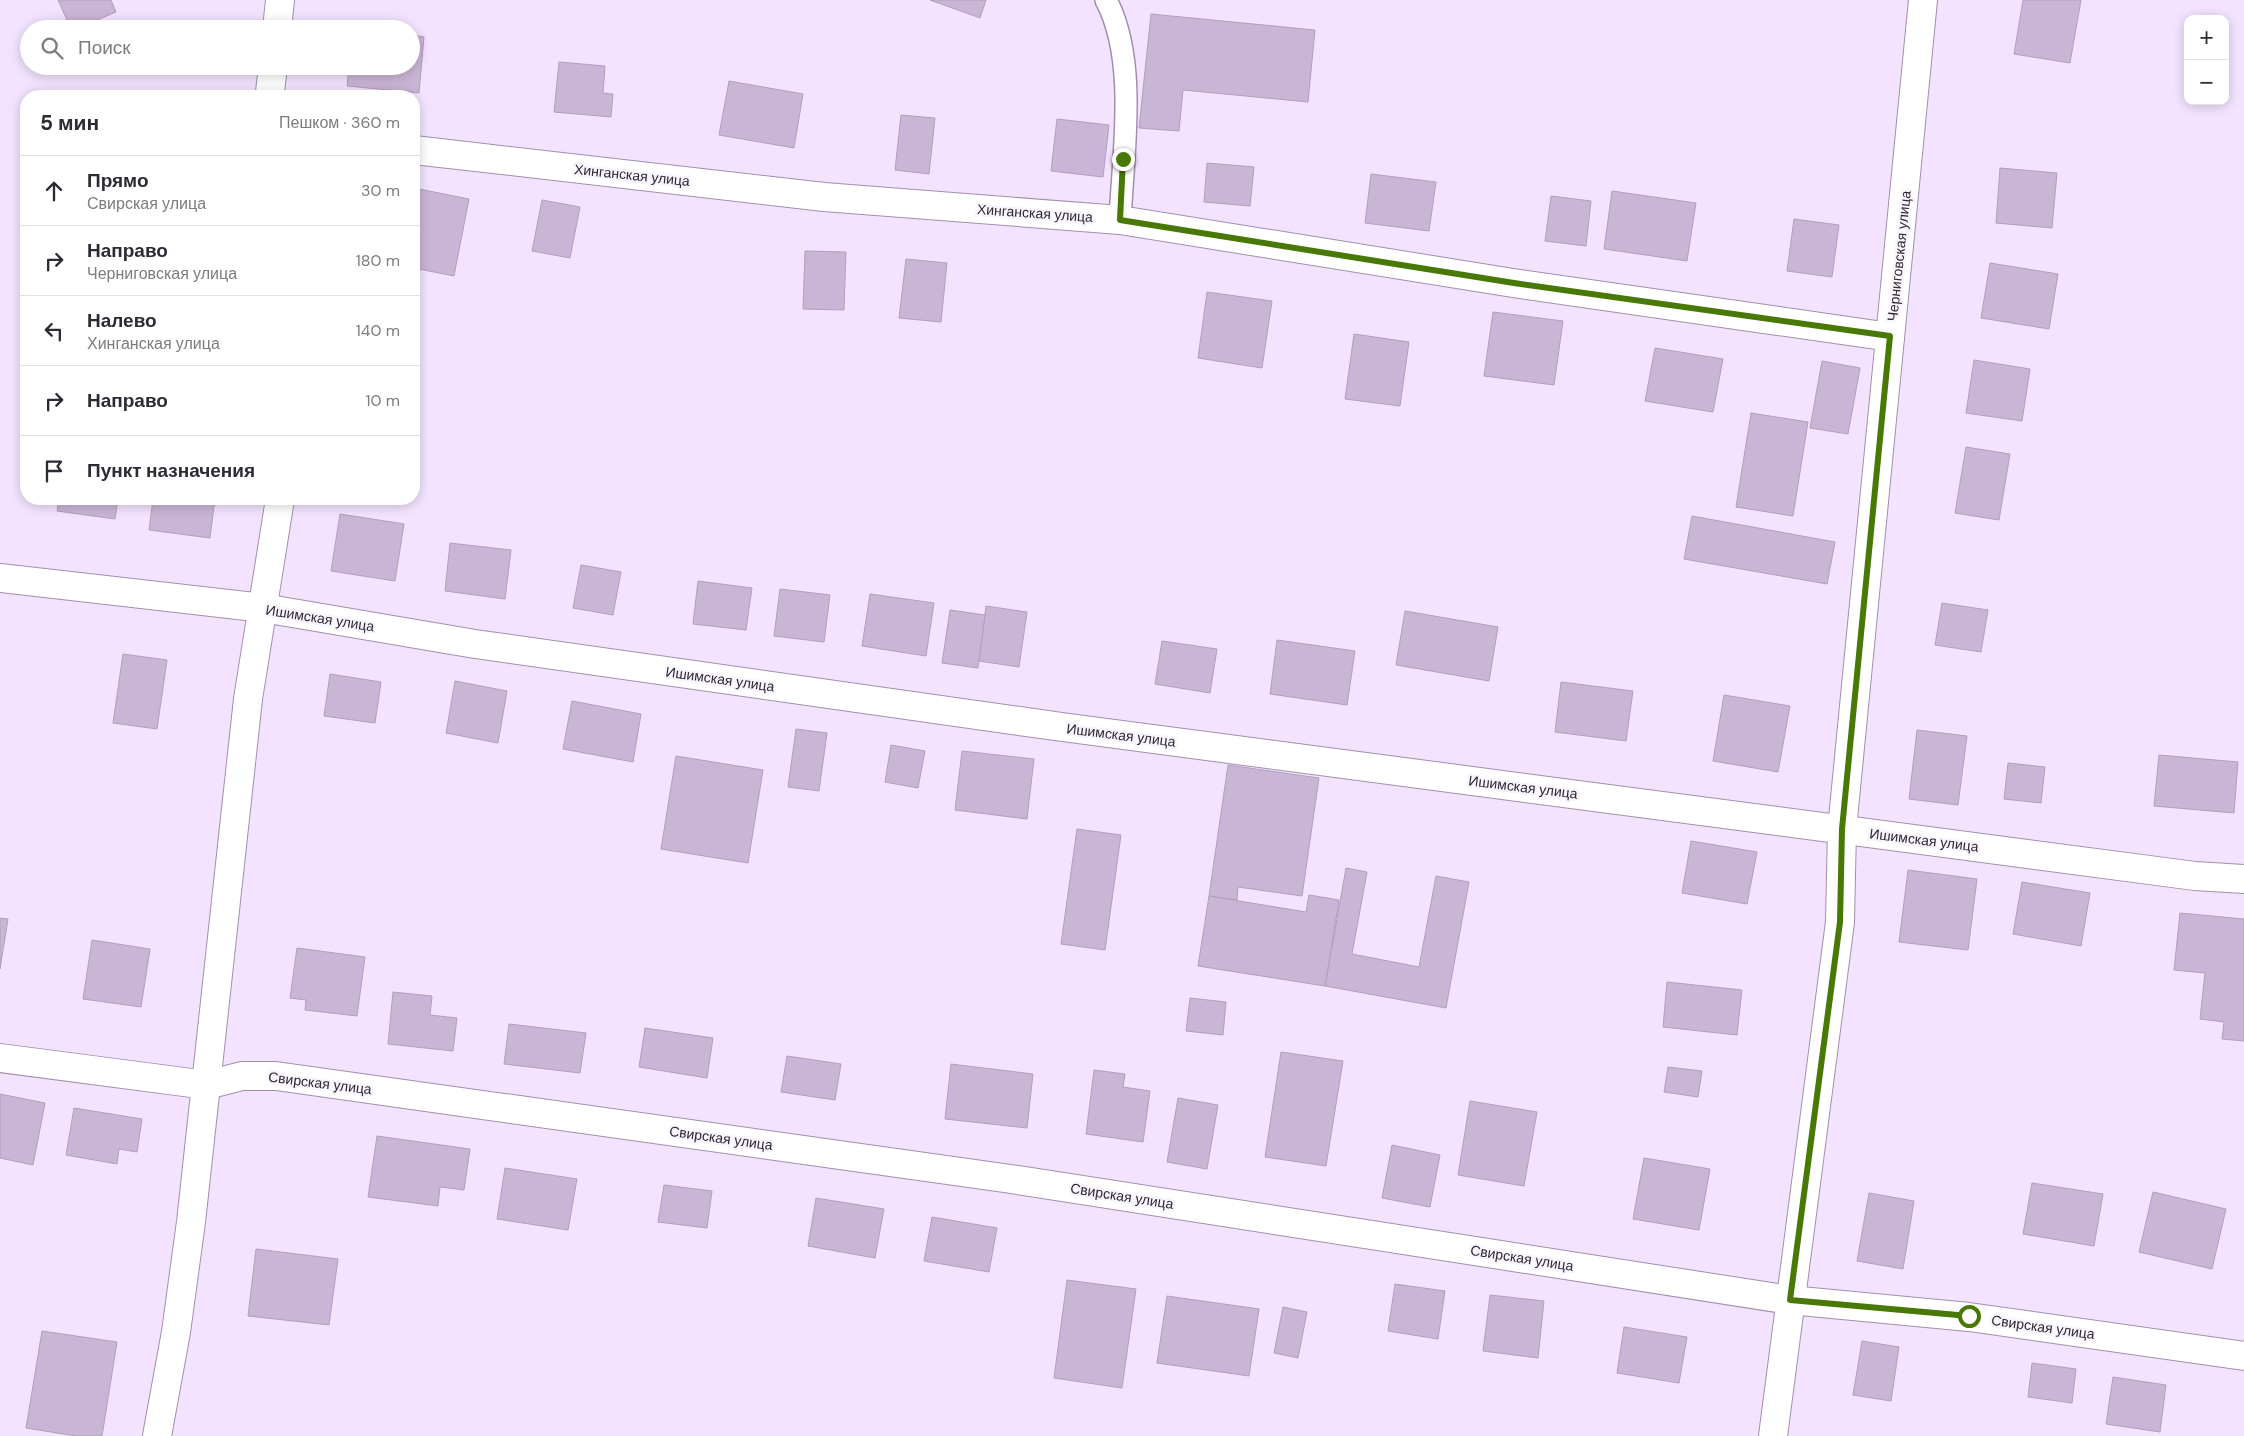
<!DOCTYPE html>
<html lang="ru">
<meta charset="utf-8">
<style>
:root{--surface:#fff;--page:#f7f7f7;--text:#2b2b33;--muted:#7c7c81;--line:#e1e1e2}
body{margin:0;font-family:"DM Sans",sans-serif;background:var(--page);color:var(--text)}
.controls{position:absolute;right:15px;top:15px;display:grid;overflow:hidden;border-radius:10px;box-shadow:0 2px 12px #0003}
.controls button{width:45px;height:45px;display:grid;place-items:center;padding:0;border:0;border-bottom:1px solid var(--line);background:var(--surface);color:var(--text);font:25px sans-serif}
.stop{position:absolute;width:15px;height:15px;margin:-11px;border:4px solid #477904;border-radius:50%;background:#fff}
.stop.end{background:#477904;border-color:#fff;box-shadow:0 1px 5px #0008}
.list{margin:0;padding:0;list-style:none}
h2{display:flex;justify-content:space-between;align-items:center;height:65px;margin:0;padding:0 20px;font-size:21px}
h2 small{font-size:16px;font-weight:400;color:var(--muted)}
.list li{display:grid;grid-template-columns:32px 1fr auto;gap:15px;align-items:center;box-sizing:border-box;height:70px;padding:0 20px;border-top:1px solid var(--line)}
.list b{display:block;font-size:19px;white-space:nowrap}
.list p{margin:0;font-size:16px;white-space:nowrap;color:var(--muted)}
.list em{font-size:16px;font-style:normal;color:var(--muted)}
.icon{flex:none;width:28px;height:28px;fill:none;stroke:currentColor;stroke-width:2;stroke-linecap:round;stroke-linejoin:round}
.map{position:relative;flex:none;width:2244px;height:1436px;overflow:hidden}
.search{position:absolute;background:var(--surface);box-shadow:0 2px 12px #0003;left:20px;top:20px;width:400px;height:55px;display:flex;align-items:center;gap:12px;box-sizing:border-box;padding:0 18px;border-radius:28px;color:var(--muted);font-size:19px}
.panel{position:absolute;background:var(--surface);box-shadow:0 2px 12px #0003;left:20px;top:90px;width:400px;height:415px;border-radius:20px}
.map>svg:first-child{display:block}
.building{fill:#c9b5d6;stroke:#b29ebe}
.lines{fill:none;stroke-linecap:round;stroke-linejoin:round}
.service-casing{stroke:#a28fae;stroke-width:24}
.minor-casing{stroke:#a28fae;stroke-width:30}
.service{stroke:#fff;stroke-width:21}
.minor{stroke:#fff;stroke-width:28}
.route{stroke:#477904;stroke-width:6}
.labels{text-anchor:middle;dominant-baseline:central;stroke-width:5;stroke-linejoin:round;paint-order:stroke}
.street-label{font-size:14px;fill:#2f2734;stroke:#f9f5fc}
</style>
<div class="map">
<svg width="2244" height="1436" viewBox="0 0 2244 1436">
<rect width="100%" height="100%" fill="#f3e3fe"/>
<g class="building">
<path d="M58 0H111L116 12 76 29H71Z"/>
<path d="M930 0H986L980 18Z"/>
<path d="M2023 0H2081L2070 63 2014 54Z"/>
<path d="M1151 14 1315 30 1308 102 1183 90 1179 131 1139 128Z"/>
<path d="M411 35 424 37 419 93 347 86 349 66H411Z"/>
<path d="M559 62 605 66 603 93 613 94 611 117 554 112Z"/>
<path d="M729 81 803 94 794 148 719 135Z"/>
<path d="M901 115 935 118 929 174 895 170Z"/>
<path d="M1057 119 1109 125 1103 177 1051 171Z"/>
<path d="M1207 163 1254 167 1250 206 1204 202Z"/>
<path d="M2000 168 2057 173 2052 228 1996 223Z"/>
<path d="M1371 174 1436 182 1429 231 1365 223Z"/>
<path d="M414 188 469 199 454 276 414 268Z"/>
<path d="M1612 191 1696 203 1687 261 1604 249Z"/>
<path d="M1551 196 1591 201 1586 246 1545 241Z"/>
<path d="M542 200 580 207 570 258 532 251Z"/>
<path d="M1794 219 1839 225 1832 277 1787 271Z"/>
<path d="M805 251 846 252 844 310 803 309Z"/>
<path d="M906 259 947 263 941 322 899 318Z"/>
<path d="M1990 263 2058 274 2049 329 1981 318Z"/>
<path d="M1207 292 1272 301 1262 368 1198 358Z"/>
<path d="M1493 312 1563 321 1554 385 1484 376Z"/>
<path d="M1354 334 1409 342 1400 406 1345 399Z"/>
<path d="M1655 348 1723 359 1713 412 1645 401Z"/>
<path d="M1974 360 2030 369 2022 421 1966 413Z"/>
<path d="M1822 361 1860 368 1848 434 1810 428Z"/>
<path d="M1751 413 1808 422 1793 516 1736 507Z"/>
<path d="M1966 447 2010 454 1999 520 1955 513Z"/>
<path d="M59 499H118L115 519 57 511Z"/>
<path d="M153 499H215L210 538 149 530Z"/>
<path d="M340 514 404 524 395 581 331 571Z"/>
<path d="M1692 516 1835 542 1827 584 1684 559Z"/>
<path d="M450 543 511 550 505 599 445 591Z"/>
<path d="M581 565 621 572 613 615 573 608Z"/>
<path d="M698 581 752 588 746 630 693 624Z"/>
<path d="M780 589 830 595 824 642 774 636Z"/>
<path d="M870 594 934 603 926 656 862 646Z"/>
<path d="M1942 603 1988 610 1981 652 1935 645Z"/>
<path d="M986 606 1027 612 1019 667 979 661Z"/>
<path d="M950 610 985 615 978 668 942 663Z"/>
<path d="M1405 611 1498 627 1489 681 1396 665Z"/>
<path d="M1277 640 1355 651 1347 705 1270 694Z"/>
<path d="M1162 641 1217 649 1210 693 1155 684Z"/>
<path d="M123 654 167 660 157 729 113 723Z"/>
<path d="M330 674 381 682 375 723 324 716Z"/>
<path d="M455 681 507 691 498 743 446 733Z"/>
<path d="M1561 682 1633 691 1626 741 1555 732Z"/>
<path d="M1724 695 1790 706 1778 772 1713 761Z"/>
<path d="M572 701 641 714 633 762 563 749Z"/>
<path d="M796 729 827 733 819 791 788 787Z"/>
<path d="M1917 730 1967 736 1958 805 1909 799Z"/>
<path d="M891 745 925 751 918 788 885 782Z"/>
<path d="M962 751 1034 759 1027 819 955 810Z"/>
<path d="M2159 755 2238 762 2234 813 2154 806Z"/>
<path d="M676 756 763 770 748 863 661 849Z"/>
<path d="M2008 763 2045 767 2041 803 2004 799Z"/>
<path d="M1228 765 1319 778 1302 896 1238 887 1237 900 1209 896Z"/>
<path d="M1077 829 1121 835 1105 950 1061 944Z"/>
<path d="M1691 841 1757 852 1747 904 1682 893Z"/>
<path d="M1346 868 1367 872 1352 954 1419 967 1436 876 1469 882 1446 1008 1325 986Z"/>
<path d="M1908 870 1977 879 1968 950 1899 942Z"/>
<path d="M2022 882 2090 893 2081 946 2013 934Z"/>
<path d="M1309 895 1339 900 1325 986 1198 966 1209 896 1306 912Z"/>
<path d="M2180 913 2244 919V1041L2222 1039 2224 1022 2200 1019 2205 973 2174 970Z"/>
<path d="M0 918 8 919 0 969Z"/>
<path d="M92 940 150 949 141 1007 83 999Z"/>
<path d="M297 948 365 957 357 1016 305 1010 306 1000 290 998Z"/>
<path d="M1667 982 1742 990 1737 1035 1663 1027Z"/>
<path d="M393 992 432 996 430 1015 457 1018 453 1051 388 1044Z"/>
<path d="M1190 998 1226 1002 1223 1035 1186 1031Z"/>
<path d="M509 1024 586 1033 580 1073 504 1064Z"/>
<path d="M645 1028 713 1038 707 1078 639 1067Z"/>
<path d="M1281 1052 1343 1061 1326 1166 1265 1157Z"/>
<path d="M787 1056 841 1064 835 1100 781 1092Z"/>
<path d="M951 1064 1033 1074 1027 1128 945 1119Z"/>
<path d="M1668 1067 1702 1071 1698 1097 1664 1092Z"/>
<path d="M1094 1070 1125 1074 1123 1087 1150 1091 1143 1142 1086 1134Z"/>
<path d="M0 1094 45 1103 33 1165 0 1158Z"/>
<path d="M1178 1098 1218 1105 1207 1169 1167 1162Z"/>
<path d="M1470 1101 1537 1112 1524 1186 1458 1175Z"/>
<path d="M74 1108 142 1119 137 1152 119 1149 117 1164 66 1155Z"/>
<path d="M377 1136 470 1149 464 1190 440 1187 438 1206 368 1197Z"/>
<path d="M1392 1145 1440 1155 1430 1207 1382 1198Z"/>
<path d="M1644 1158 1710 1169 1699 1230 1633 1219Z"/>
<path d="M505 1168 577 1179 568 1230 497 1219Z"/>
<path d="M2032 1183 2103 1194 2094 1246 2023 1234Z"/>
<path d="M664 1185 712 1191 707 1228 658 1222Z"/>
<path d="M2153 1192 2226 1209 2212 1269 2139 1252Z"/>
<path d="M1869 1193 1914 1201 1903 1269 1857 1261Z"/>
<path d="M816 1198 884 1209 875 1258 808 1246Z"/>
<path d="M932 1217 997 1228 989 1272 924 1261Z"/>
<path d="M256 1249 338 1259 329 1325 248 1316Z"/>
<path d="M1067 1280 1136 1289 1122 1388 1054 1378Z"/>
<path d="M1395 1284 1445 1291 1438 1339 1388 1331Z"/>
<path d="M1490 1295 1544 1301 1538 1358 1483 1351Z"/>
<path d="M1167 1296 1259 1309 1249 1376 1157 1363Z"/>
<path d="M1283 1307 1307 1312 1298 1358 1274 1353Z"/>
<path d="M1624 1327 1687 1337 1679 1383 1617 1373Z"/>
<path d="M42 1331 117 1342 102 1436H76L26 1428Z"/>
<path d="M1862 1341 1899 1347 1891 1401 1853 1395Z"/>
<path d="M2032 1363 2076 1369 2072 1403 2028 1397Z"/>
<path d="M2113 1377 2166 1385 2160 1432 2106 1424Z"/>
</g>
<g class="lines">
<g class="service-casing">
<path id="service" d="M1106 0C1138 60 1123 153 1120 220"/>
</g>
<g class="minor-casing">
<g id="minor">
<path d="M277 29 280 0"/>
<path d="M271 96 270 92 273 66"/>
<path d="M414 150 824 197 1120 220 1513 283 1890 337"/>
<path d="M0 578 263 608 475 644 1062 727 2195 876 2244 879"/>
<path d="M0 1058 207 1085 242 1076H276L1011 1179 1790 1300 1969 1317 2244 1356"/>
<path d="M157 1436 176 1332 191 1222 248 699 280 499"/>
<path d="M1773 1436 1840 922 1842 829 1923 0"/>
</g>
</g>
<use href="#service" class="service"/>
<use href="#minor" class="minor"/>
</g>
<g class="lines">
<path class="route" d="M1123 159 1120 220 1514 283 1890 336 1842 829 1840 922 1790 1300 1969 1316"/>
</g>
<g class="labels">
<g class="street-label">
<text transform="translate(632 175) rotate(6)">Хинганская улица</text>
<text transform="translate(1035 213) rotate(4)">Хинганская улица</text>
<text transform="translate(1899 256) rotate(-84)">Черниговская улица</text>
<text transform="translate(320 618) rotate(9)">Ишимская улица</text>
<text transform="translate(720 679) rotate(8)">Ишимская улица</text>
<text transform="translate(1121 735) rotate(7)">Ишимская улица</text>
<text transform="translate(1523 787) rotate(7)">Ишимская улица</text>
<text transform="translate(1924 840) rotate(7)">Ишимская улица</text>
<text transform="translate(320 1083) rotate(7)">Свирская улица</text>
<text transform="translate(721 1138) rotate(8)">Свирская улица</text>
<text transform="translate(1122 1196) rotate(9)">Свирская улица</text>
<text transform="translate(1522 1258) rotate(9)">Свирская улица</text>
<text transform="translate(2043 1327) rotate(8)">Свирская улица</text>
</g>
</g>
</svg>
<div class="controls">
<button>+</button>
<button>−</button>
</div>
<div class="stop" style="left:1969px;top:1316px"></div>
<div class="stop end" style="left:1123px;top:159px"></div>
<div class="search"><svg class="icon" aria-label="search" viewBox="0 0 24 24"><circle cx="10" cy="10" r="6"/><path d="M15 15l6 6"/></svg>Поиск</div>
<section class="panel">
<h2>5 мин<small>Пешком · 360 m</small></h2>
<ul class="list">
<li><svg class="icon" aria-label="ahead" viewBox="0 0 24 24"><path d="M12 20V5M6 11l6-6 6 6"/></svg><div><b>Прямо</b><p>Свирская улица</p></div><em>30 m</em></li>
<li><svg class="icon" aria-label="right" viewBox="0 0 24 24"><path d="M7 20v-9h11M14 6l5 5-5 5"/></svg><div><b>Направо</b><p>Черниговская улица</p></div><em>180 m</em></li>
<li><svg class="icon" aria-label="left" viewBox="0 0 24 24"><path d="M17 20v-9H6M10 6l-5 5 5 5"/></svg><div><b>Налево</b><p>Хинганская улица</p></div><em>140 m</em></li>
<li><svg class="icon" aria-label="right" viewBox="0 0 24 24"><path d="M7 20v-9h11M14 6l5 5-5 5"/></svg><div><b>Направо</b></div><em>10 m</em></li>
<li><svg class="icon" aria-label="arrive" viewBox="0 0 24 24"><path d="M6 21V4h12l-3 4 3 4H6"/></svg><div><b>Пункт назначения</b></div></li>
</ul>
</section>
</div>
